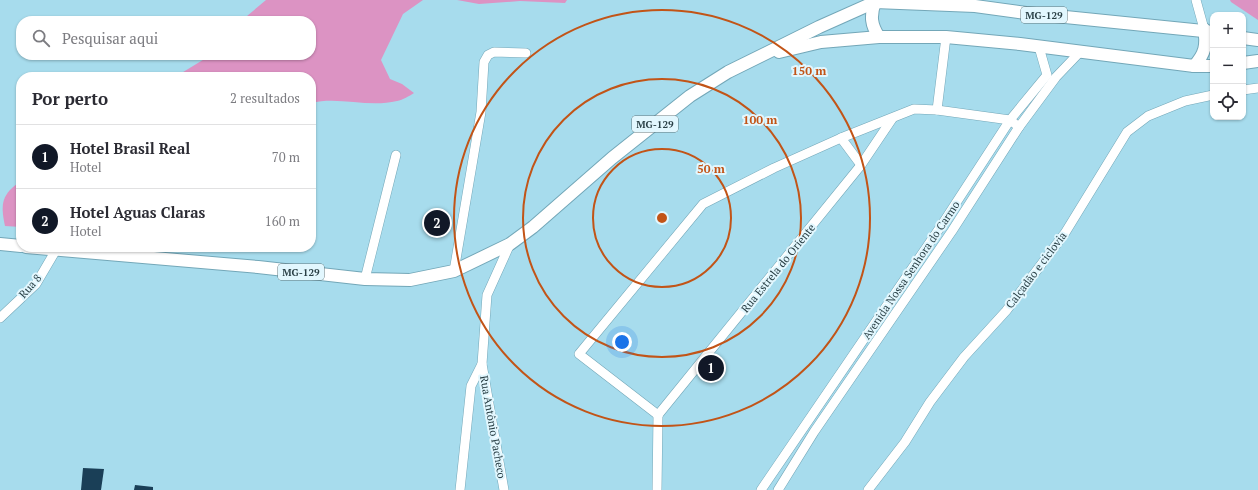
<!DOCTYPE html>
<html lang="pt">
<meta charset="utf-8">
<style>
:root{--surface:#fff;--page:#f2f2f3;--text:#2b2b33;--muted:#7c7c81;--line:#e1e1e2;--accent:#111827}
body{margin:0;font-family:"PT Serif",serif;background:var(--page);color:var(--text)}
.controls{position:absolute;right:12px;top:12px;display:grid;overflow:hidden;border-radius:8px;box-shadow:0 1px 3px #0004}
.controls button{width:36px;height:36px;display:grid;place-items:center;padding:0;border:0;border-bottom:1px solid var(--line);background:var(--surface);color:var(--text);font:20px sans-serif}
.you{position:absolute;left:622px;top:342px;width:14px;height:14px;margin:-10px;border:3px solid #fff;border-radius:50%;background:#1a73e8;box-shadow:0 0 0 6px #1a73e833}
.badge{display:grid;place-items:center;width:26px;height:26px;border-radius:50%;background:var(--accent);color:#fff;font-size:13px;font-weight:700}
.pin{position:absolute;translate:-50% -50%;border:2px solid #fff;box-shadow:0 1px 4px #0006}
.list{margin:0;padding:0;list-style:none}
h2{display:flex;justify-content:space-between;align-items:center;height:52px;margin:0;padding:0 16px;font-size:17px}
h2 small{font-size:13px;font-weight:400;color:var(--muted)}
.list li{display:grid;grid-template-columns:26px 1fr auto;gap:12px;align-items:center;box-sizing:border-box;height:64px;padding:0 16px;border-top:1px solid var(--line)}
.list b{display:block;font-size:15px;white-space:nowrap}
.list p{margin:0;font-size:13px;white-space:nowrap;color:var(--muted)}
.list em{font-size:13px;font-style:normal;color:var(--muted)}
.icon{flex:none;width:22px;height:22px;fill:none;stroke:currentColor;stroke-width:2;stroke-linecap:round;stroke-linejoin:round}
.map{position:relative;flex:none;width:1258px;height:490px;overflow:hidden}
.search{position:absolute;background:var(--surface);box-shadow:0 1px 3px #0004;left:16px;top:16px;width:300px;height:44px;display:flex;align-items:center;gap:10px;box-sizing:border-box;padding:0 14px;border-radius:16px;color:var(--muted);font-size:15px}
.panel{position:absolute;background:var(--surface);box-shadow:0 1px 3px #0004;left:16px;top:72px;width:300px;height:180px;border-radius:16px}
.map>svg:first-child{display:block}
.green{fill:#dc93c3}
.building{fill:#1a3f57}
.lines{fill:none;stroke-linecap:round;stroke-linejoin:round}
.minor-casing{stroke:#73a7b8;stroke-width:10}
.major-casing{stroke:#73a7b8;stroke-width:14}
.minor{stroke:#fff;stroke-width:9}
.major{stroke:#fff;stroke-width:12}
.ring{fill:none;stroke:#c25417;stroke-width:2}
.labels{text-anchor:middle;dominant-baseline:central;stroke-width:4;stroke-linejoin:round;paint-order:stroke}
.shield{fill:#e2f7fe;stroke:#60767c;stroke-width:1}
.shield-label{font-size:10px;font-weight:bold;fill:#293f45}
.street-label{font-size:11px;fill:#293f45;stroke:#e2f7fe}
.centre{fill:#c25417;stroke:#e2f7fe;stroke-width:2}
.ring-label{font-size:12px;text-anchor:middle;font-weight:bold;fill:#c25417;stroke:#e2f7fe;stroke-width:4;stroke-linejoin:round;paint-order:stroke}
</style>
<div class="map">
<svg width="1258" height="490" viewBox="0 0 1258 490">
<rect width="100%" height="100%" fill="#a7dced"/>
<g class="green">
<path d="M266 0H423L403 14 381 60 390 79 402 84 414 93C409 96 403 100 397 101 368 108 339 96 311 103V77H175L211 55H311V21H241Z"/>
<path d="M457 0H567L565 3 520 1 479 4Z"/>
<path d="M1230 0H1258V20L1231 2Z"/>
<path d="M21 181V227L5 226C0 203 2 194 21 181Z"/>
</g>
<g class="building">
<path d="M83 468 104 469 101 490H81Z"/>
<path d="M135 485 153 487V490H134Z"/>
</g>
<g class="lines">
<g class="minor-casing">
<g id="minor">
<path d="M1196 0 1204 29"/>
<path d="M1243 90 1258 88"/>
<path d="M937 110 946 37"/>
<path d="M841 138 861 165"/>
<path d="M454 271 481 112 484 62 488 55 494 52 526 53"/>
<path d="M365 279 396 155"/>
<path d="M0 318 36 284 56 250"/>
<path d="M482 364 504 490"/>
<path d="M658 415 579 354 703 204 774 168 841 138 914 109 937 110 1010 120 1019 127"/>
<path d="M658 415 861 165 892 119"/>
<path d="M460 490 471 386 482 364 487 295 510 244"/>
<path d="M657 490 658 415"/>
<path d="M761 490 941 226 1010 120 1047 75 1039 47"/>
<path d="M778 490 814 432 952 231 1019 127 1056 77 1079 53"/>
<path d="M868 490 905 442 930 402 964 357 1006 311 1065 233 1127 132 1148 116 1185 101 1213 95"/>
</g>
</g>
<g class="major-casing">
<g id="major">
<path d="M875 2C870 16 871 25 879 37"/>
<path d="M1243 38 1258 40"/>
<path d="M779 52 821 42 879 37H946L1020 44 1194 66H1213"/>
<path d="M1243 63 1258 61"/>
<path d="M1194 66C1205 54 1207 45 1204 29"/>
<path d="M0 244 21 246"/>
<path d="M26 247 258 267 365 279 410 280 454 271 510 244 533 227 612 158 690 96 728 72 819 27 875 2 975 6 1026 13 1213 32"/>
</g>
</g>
<use href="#minor" class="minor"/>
<use href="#major" class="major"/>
</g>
<g class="ring">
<circle cx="662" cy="218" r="69"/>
<circle cx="662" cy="218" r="139"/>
<circle cx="662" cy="218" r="208"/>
</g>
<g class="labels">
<g class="shield">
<rect x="1021" y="7" width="46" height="16" rx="3"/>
<rect x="632" y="116" width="46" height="16" rx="3"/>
<rect x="278" y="264" width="46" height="16" rx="3"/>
</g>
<g class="shield-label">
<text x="1044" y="15">MG-129</text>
<text x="655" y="124">MG-129</text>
<text x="301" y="272">MG-129</text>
</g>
<g class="street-label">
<text transform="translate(778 268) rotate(-51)">Rua Estrela do Oriente</text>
<text transform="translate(911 270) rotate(-56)">Avenida Nossa Senhora do Carmo</text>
<text transform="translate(1036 270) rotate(-53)">Calçadão e ciclovia</text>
<text transform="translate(30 286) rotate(-49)">Rua 8</text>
<text transform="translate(493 427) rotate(80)">Rua Antônio Pacheco</text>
</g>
</g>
<circle cx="662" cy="218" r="6" class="centre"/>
<g class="ring-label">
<text x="809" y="75">150 m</text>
<text x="760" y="124">100 m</text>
<text x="711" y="173">50 m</text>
</g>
</svg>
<div class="controls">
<button>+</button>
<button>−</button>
<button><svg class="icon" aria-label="locate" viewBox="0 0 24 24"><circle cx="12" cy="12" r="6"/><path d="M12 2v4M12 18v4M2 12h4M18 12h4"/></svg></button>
</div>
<div class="you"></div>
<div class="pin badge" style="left:711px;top:368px">1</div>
<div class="pin badge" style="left:437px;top:223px">2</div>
<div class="search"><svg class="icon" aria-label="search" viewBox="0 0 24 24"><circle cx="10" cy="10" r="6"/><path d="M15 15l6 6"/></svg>Pesquisar aqui</div>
<section class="panel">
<h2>Por perto<small>2 resultados</small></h2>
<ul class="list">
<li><span class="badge">1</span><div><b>Hotel Brasil Real</b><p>Hotel</p></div><em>70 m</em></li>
<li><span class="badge">2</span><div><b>Hotel Aguas Claras</b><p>Hotel</p></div><em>160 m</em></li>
</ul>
</section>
</div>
